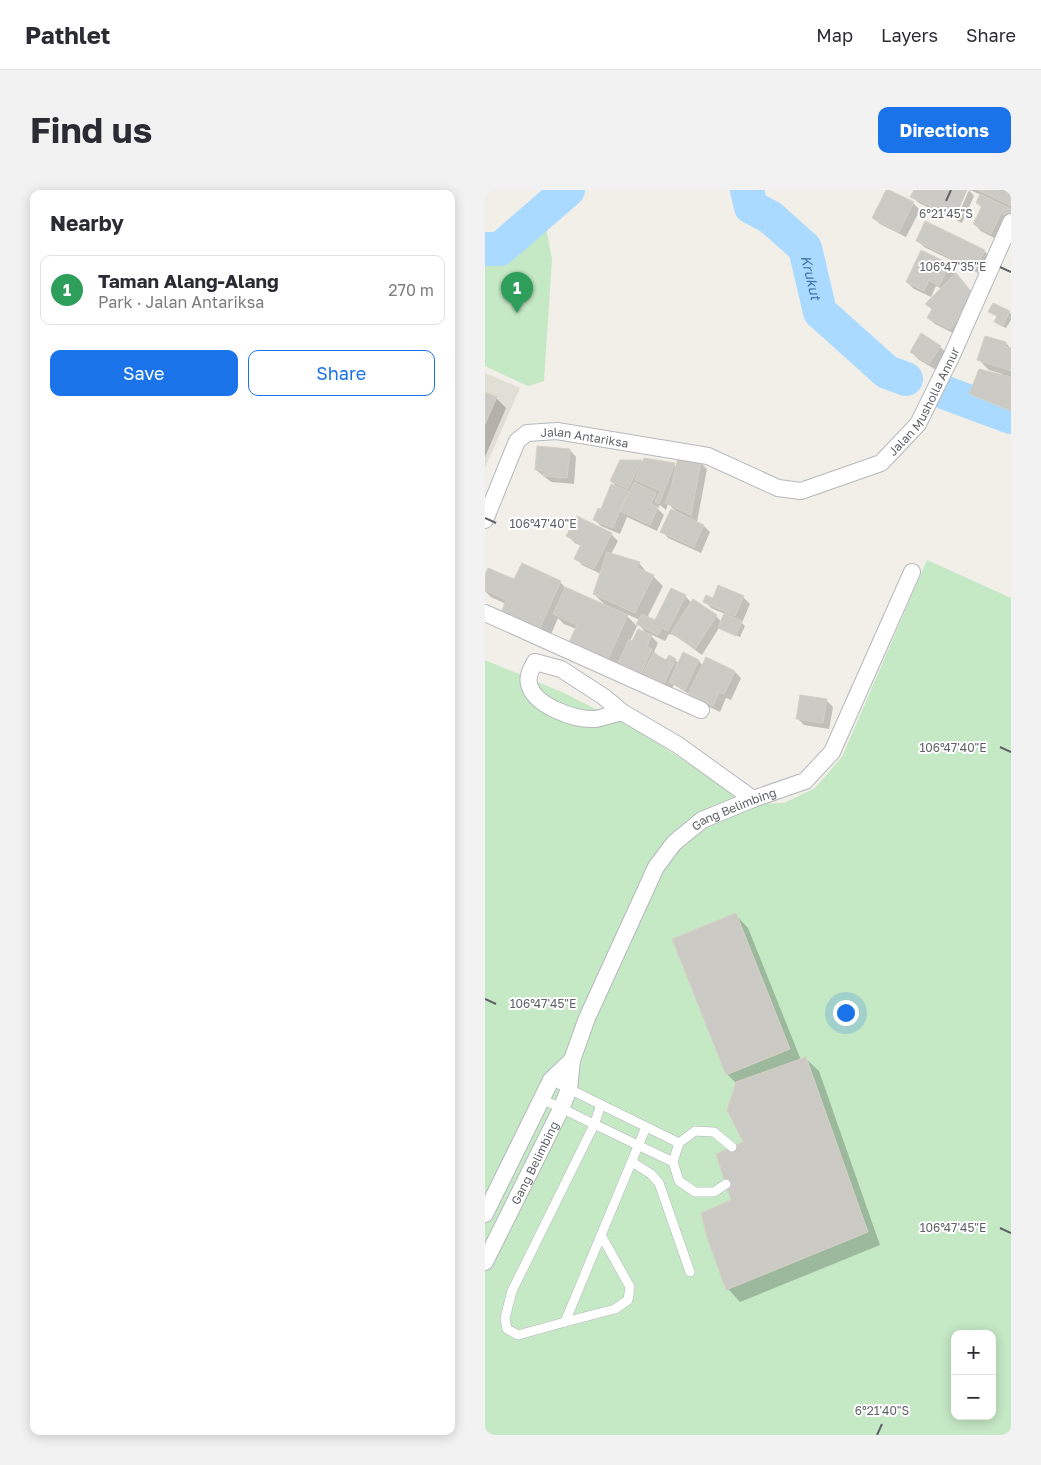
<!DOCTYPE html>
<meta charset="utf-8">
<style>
:root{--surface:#fff;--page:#f2f2f3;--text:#2b2b33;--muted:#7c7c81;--line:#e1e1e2;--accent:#1a73e8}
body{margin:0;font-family:"Golos Text",sans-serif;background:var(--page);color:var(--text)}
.controls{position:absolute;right:15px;bottom:15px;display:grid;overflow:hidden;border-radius:10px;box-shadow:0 2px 12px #0003}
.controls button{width:45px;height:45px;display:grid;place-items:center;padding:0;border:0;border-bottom:1px solid var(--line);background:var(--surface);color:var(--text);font:25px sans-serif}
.you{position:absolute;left:360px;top:822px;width:18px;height:18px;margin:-12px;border:4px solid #fff;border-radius:50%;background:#1a73e8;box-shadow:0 0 0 8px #1a73e833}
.badge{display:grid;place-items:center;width:32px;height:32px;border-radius:50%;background:var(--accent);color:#fff;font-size:16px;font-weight:700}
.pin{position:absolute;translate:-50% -41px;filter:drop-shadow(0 1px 2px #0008)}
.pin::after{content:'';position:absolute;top:26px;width:18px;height:15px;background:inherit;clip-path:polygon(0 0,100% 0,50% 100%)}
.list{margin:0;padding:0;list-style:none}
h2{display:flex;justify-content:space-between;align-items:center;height:65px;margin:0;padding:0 20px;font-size:21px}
h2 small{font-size:16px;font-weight:400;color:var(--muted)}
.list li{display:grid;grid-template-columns:32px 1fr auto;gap:15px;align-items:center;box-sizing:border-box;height:70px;margin:0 10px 10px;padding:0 10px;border:1px solid var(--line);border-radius:10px}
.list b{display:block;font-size:19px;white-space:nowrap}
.list p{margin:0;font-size:16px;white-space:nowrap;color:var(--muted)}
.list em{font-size:16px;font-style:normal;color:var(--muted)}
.actions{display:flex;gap:10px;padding:15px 20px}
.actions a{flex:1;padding:11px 0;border:1px solid var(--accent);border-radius:10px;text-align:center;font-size:18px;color:var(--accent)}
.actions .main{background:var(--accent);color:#fff}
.map{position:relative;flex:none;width:526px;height:1245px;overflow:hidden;border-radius:10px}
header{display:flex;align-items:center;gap:30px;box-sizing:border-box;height:70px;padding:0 25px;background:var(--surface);border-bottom:1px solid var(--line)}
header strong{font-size:24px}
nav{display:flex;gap:28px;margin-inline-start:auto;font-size:18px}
.intro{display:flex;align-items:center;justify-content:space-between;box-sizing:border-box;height:120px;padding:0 30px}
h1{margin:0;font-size:35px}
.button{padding:12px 22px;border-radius:10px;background:var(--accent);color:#fff;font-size:18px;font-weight:700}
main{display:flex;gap:30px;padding:0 30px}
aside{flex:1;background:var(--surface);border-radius:10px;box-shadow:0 2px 12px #0003}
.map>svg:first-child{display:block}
.education{fill:#e1ded6}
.green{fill:#c5e8c5;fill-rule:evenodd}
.shadow{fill:#0003;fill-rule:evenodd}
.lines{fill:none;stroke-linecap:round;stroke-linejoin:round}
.river{stroke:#aadaff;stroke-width:34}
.building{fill:#cccac5;stroke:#d6d1c6}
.lane-casing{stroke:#b5b8bc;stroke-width:10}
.street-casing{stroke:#b5b8bc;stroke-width:18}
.lane{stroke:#fff;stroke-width:9}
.street{stroke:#fff;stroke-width:16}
.ticks{fill:none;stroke:#5f6368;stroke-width:2}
.labels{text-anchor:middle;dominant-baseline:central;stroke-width:4;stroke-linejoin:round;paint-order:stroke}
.street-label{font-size:12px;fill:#5f6368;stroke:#fff}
.water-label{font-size:14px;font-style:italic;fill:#4174aa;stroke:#fff}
.ticks-label{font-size:12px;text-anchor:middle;fill:#5f6368;stroke:#fff;stroke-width:4;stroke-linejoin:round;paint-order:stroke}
</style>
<header>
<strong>Pathlet</strong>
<nav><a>Map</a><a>Layers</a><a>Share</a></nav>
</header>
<div class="intro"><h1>Find us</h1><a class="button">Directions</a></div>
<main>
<aside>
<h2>Nearby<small></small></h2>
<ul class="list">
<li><span class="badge" style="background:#2e9e5b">1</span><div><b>Taman Alang-Alang</b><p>Park · Jalan Antariksa</p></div><em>270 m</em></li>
</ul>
<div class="actions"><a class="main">Save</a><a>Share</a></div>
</aside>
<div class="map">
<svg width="526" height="1245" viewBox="0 0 526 1245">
<rect width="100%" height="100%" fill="#f1efe8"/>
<path class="education" d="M0 183 35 198 0 278Z"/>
<g class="green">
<path d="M60 32 67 69 59 191 43 196 0 176V67L20 66Z"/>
<path d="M442 370 526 408V1245H0V470L79 503 152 540 265 614 299 613 330 598 357 567ZM470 1144H507V1226H470Z"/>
</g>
<g class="shadow">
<path d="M430 0H484L489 6 477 33 471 30 484 0H481L468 29 434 13 427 7Z"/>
<path d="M485 0H526V31L513 50 496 41 489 34 497 18 492 13 496 5Z"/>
<path d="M428 13 435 20 421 47 395 34 388 28Z"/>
<path d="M432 50 499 61 506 67 497 85 439 57Z"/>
<path d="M464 75 471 81 470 84 496 114 472 145 450 134 443 128 457 99 451 96 446 107 429 99 422 92Z"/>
<path d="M505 122H524L526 124V130L521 138 514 135 510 132 513 127Z"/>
<path d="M521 153 526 159V226L496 213 486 203 517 186V184L504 180 494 170Z"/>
<path d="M455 157 462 163 451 180 433 169 426 162Z"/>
<path d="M0 204 11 208 21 218 0 267Z"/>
<path d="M85 260 91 267 89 294 66 292 51 280Z"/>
<path d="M156 271 158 273 189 275 192 277 215 272 222 279 212 332 219 336 225 342 216 363 183 348 177 341 193 323 183 314 181 320 175 315 173 319 179 325 172 341 142 327 135 344 116 336 110 330 134 299 126 291Z"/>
<path d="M126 344 133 351 126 364 154 373 163 384 168 386 178 396 162 428 170 432 200 406 207 413 231 426 237 432 240 424 226 418 220 411 258 407 265 414 257 433 260 436 255 447 234 438 217 465 191 446 184 444 180 451 163 443 173 453 169 462 182 472 185 467 194 473 198 464 214 471 218 476 222 468 250 482 256 488 246 510 241 508 235 522 212 511 206 505 189 495 186 499 164 487 161 494 95 462 91 439 79 434 73 428 64 449 21 414 6 407 0 401V387L75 392 82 399 122 417 109 404 116 384 97 375 91 368 97 356 90 353 83 346ZM139 423 155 430 152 436ZM153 434 163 445 148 452 145 451Z"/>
<path d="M341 510 348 517 344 539 319 535 312 528Z"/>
<path d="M251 725 263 738 316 870 321 869 334 881 395 1055 255 1112 243 1099 247 1011 259 952 252 894 242 884Z"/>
</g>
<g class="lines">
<g class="river">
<path id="s1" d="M262 0 266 17 285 27 320 58 335 122 402 182 421 189"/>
<path d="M0 59H15L83 0"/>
<path d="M461 203 526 227"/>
</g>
</g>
<g class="building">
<path d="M401 0H404L429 12 414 42 387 28Z"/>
<path d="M429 0H482L470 27 425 7Z"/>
<path d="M493 0H526V16Z"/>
<path d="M495 4 526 19 525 28 516 23 506 44 488 34 497 16 491 13Z"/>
<path d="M440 31 500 60 490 80 431 51Z"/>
<path d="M436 60 465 74 454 96 444 90 439 101 421 92Z"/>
<path d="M471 83 490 106 465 139 442 128 447 119 440 114Z"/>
<path d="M508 113 525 121 518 136 509 132 512 126 503 122Z"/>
<path d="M436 143 456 156 444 174 425 162Z"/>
<path d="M500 146 521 152 520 157 526 158V181L492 170Z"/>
<path d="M494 179 526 187V221L484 204Z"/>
<path d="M0 202 12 207 0 234Z"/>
<path d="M52 256 85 259 82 288 58 286 59 281 50 280Z"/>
<path d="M193 267 216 271 206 325 180 313 186 298Z"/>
<path d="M159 268 190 273 174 314 170 312 175 301 150 290Z"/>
<path d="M135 270H157L143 299 125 291Z"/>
<path d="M149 292 171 303 166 314 173 317 165 335 135 321Z"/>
<path d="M126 294 143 301 128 338 108 330 113 318 116 319Z"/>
<path d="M186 319 219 335 209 357 175 342Z"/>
<path d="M92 326 127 343 109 379 89 369 96 354 81 346Z"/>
<path d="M122 362 155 372 152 378 169 385 150 423 108 404Z"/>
<path d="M37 373 76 391 54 440 16 423 21 410 0 400V384L3 378 29 389Z"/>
<path d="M233 395 259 406 250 426 218 412 221 405 228 408Z"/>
<path d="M80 397 143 425 123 469 84 452 92 435 68 424Z"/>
<path d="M186 398 201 405 183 441 177 438 173 445 151 434 157 424 170 430Z"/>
<path d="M208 409 232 425 210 459 186 443Z"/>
<path d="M239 423 257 431 251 446 233 438Z"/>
<path d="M153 439 167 445 162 456 167 459 154 488 131 478 144 449 147 451Z"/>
<path d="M198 462 214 470 200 500 184 492Z"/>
<path d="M168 463 181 470 184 465 191 469 179 494 158 483Z"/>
<path d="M221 467 250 481 239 504 234 502 228 516 203 504Z"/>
<path d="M315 505 342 509 338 533 311 529Z"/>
<path d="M251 723 305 859 241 885 187 749Z"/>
<path d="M321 867 383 1042 241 1100 222 1047 216 1023 246 1010 231 964 258 952 242 920 251 892Z"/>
</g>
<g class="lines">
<g class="lane-casing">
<g id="lane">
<path d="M66 890 194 953"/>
<path d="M57 909 188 972"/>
<path d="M116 915 109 935 27 1101 20 1128 22 1139 33 1145 80 1132 161 937"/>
<path d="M147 972 166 984 174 993 205 1082"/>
<path d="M241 994 229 1002H210L194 991 188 972 194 953 210 941 229 942 247 957"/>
<path d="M80 1132 130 1119 143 1110 145 1097 116 1045"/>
</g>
</g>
<g class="street-casing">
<g id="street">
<path id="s2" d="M0 330 32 251 42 243 72 241 223 266 293 298 316 301 396 273 433 234 467 165 526 32"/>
<path d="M0 423 216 520"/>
<path d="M137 522C128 524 118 528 110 529 90 530 49 516 44 494 42 486 46 479 50 472L76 479 119 507 137 522 193 555 268 609"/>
<path d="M0 1024 66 890 87 870"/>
<path id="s3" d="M0 1072 76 919 84 899 87 870 102 828 171 677 189 653 217 630 268 609 320 591 347 562 427 382"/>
</g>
</g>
<use href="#lane" class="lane"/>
<use href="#street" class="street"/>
</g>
<path class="ticks" d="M461 11 466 0M515 77 526 82M0 328 11 333M515 557 526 562M0 809 11 814M515 1038 526 1043M392 1245 397 1234"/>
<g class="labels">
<g class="street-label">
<text stroke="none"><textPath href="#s2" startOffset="542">Jalan Musholla Annur</textPath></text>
<text stroke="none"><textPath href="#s2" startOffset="156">Jalan Antariksa</textPath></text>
<text stroke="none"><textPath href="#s3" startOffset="532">Gang Belimbing</textPath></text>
<text stroke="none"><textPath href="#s3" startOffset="111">Gang Belimbing</textPath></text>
</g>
<g class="water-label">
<text stroke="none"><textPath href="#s1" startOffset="116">Krukut</textPath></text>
</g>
</g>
<g class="ticks-label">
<text x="461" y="28">6°21'45"S</text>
<text x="468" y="81">106°47'35"E</text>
<text x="58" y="338">106°47'40"E</text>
<text x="468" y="562">106°47'40"E</text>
<text x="58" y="818">106°47'45"E</text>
<text x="468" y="1042">106°47'45"E</text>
<text x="397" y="1225">6°21'40"S</text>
</g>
</svg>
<div class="controls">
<button>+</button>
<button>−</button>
</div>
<div class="you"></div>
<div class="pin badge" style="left:32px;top:123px;background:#2e9e5b">1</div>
</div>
</main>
